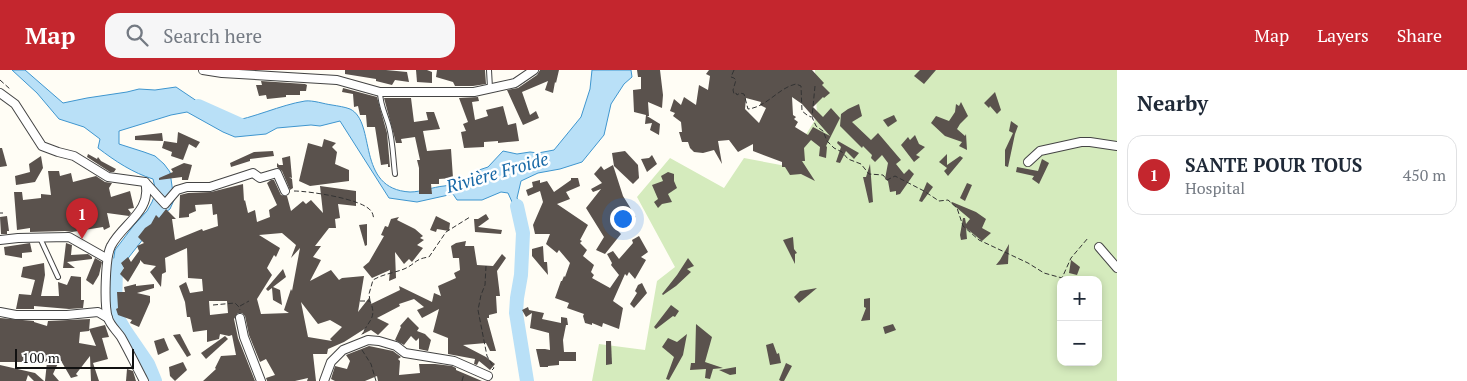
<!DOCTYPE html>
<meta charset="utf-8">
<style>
:root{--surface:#fff;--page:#f6f6f7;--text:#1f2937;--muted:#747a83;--line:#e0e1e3;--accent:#c4262e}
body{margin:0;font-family:"PT Serif",serif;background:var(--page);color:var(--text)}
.controls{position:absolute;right:15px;bottom:15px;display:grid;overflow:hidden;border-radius:10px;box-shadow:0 2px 8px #0003}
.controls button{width:45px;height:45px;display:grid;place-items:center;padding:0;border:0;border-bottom:1px solid var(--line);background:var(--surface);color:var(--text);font:25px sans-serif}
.scale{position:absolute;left:15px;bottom:12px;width:119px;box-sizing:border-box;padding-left:5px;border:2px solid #111;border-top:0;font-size:14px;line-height:18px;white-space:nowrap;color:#111;-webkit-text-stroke:4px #fff;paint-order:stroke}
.you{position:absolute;left:622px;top:148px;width:18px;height:18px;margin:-12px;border:4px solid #fff;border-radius:50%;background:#1a73e8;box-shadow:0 0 0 8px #1a73e833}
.badge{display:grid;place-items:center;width:32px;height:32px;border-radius:50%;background:var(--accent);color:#fff;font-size:16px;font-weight:700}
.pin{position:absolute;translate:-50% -41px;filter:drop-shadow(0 1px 2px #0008)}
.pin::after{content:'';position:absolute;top:26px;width:18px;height:15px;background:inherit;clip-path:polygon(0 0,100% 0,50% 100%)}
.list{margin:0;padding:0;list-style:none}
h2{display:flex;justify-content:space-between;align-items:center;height:65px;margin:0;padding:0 20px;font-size:21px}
h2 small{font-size:16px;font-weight:400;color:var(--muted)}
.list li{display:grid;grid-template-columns:32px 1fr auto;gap:15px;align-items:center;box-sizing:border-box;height:80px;margin:0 10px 10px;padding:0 10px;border:1px solid var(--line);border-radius:15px}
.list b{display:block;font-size:19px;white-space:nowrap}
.list p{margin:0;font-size:16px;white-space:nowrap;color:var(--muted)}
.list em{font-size:16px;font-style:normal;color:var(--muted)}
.icon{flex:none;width:28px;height:28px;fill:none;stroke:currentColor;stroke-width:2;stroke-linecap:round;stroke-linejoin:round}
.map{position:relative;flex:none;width:1117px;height:311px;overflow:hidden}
header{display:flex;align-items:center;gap:30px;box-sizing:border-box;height:70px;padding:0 25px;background:var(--accent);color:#fff}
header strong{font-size:24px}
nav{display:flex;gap:28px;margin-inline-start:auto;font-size:18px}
.search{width:350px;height:45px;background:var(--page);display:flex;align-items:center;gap:12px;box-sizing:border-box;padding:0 18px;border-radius:15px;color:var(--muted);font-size:19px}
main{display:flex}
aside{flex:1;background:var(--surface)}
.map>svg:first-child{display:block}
.green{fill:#d5ebbd;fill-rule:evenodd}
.water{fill:#b9e0f7;stroke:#3f96cf}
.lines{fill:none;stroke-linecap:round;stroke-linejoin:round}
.river{stroke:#b9e0f7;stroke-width:14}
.building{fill:#5a524d;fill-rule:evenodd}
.service-casing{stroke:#444;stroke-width:6}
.minor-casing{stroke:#444;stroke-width:10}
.path{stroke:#333;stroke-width:1;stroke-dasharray:5 2.5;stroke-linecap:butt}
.service{stroke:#fff;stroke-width:4}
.minor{stroke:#fff;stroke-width:8}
.labels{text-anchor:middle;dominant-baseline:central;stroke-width:5;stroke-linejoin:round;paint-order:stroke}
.water-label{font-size:18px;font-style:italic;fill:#1768a6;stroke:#fff}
</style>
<header>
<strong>Map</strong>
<div class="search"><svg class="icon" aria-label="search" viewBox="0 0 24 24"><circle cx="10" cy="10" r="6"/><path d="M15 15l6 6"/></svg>Search here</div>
<nav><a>Map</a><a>Layers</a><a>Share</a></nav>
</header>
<main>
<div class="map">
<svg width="1117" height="311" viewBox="0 0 1117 311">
<rect width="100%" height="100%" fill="#fffdf5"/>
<path class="green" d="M815 0H1117V311H592L599 274 645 280 657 211 675 197 637 127 670 88 724 118 744 88 786 96 817 47ZM1061 210H1098V292H1061Z"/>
<path class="water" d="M12 0H25L63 33 87 28 127 22 139 19 155 20 176 17 228 52C254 48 280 35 305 31 313 30 324 34 332 35 338 36 345 37 350 39 377 52 355 119 410 122 421 122 433 117 444 116 457 114 471 113 476 101L488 97 503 81 517 84 530 82 538 83 554 80 581 47 590 19 592 0H631L632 7 624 14 611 34 604 65 582 92 560 99 538 103 521 111 517 128 522 138V154L508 123 501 122 482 130H457L453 124 417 132 389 128 340 51 320 56 311 55 277 58 266 64 235 67 223 62 187 42 171 45 119 61V74L144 82 155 86 164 94 170 102 174 130 170 139 162 145 129 187 120 202 117 213H110L115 180 134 155 147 141 152 132 156 122 153 109C133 103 115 91 98 78L100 69 84 57 59 49 37 23Z"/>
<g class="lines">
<g class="river">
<path d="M198 36 245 57 250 55"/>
<path d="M517 136 523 163 521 205 517 228 516 243 527 311"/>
<path d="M116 195 115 243 124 259 148 294 155 311"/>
</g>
</g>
<g class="building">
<path d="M345 0H386L407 2 409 12 395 10 392 15 376 11V9L345 4Z"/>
<path d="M416 0H427L432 2V13L417 12Z"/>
<path d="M437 0H485L486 14 473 16H455L453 12 436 7Z"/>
<path d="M540 0H559L556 13 555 12 553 23 545 20 548 11 522 22 530 45 536 41 539 48 523 55 507 20 518 18 537 5Z"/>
<path d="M637 0H660L663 25 662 38 648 32 649 46H647L660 54 659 65 650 60 652 53 645 54 646 45 634 42 633 20 641 19V7H638Z"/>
<path d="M709 0H812L824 13 822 15 830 23 824 28 823 27 813 37 823 47 831 38 840 48 826 76 827 77 826 88 819 86 820 77 811 70 804 78 805 91H802L815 111 801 104 790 105 785 97H782V92L753 81V74L738 82 729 70 718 71 722 94 714 80 703 83 694 82 690 78 688 72H682L679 62H682L681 52 673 46 675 43 670 41 674 29 681 35 684 27 696 35 699 15 708 20 710 6 706 4ZM792 27 802 34 830 66 813 57 808 65 795 57 798 52 794 49 796 47 793 45ZM746 28 761 32 760 35 766 38 759 53 745 39Z"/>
<path d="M920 0H936L924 14 914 6Z"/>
<path d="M261 11 305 14 307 15 306 21H300V25H286V27L267 29 266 25 259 26 256 15H262Z"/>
<path d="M343 18 377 27 387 63 390 97H388V94L381 95 375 57H367L366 45H360L358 36 354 37 353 24 342 22Z"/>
<path d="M995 22 1001 40 997 44 990 36 989 38 984 33Z"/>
<path d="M478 27 479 31 472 32 475 50 488 46 486 40 503 36 508 55 516 53 519 71 498 73V71L484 72V77L464 78 461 62 466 61 463 54 468 52 459 28Z"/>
<path d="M384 28H411L414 52 428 50 426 42H434L440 59 423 61 427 81 451 79 453 108 439 109V114H431L432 124H419V98L417 90H420L415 67 401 69 402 73H396Z"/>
<path d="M961 32 968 46 960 54 957 59 965 66 966 64 967 80 959 76 962 72 945 66 931 53 936 46 949 51 955 42 956 34 959 36Z"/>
<path d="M859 34 862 46 852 52 871 70 878 63 901 90 896 94 904 104 909 99 914 104 900 124 896 125V121L890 122 888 111 885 109 888 93 882 85 875 92 871 88 872 85 863 76 862 78 840 56 841 44 848 39Z"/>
<path d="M894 45 897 51 888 57 883 50Z"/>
<path d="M1011 51 1018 56 1015 64 1008 97 1005 96V80L1013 63 1009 61Z"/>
<path d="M178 62 200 72 196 78 189 74 183 90 171 86 172 82 162 78 164 71 177 73Z"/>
<path d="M162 63 163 71 135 70V66Z"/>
<path d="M915 65 919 74 925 77 916 85 920 87 914 92 901 75 908 67 910 70Z"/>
<path d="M324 69 336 73 332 77 337 82 335 94 349 100V111L310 116 299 111 308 73 322 77Z"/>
<path d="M838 71 859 83 854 89 846 81 840 93 836 92 841 77 837 73Z"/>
<path d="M0 78H2L7 96 0 97Z"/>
<path d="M273 81 274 86 250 89V91L231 97 230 93 254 82Z"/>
<path d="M625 81 638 95 639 108 633 114 614 96 612 83Z"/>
<path d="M88 84 97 89 98 87 101 91 116 99 114 102H110L87 87Z"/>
<path d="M947 84V95L960 86 963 88 948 106 944 101 947 98 939 92Z"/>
<path d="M652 85 657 94 647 102 641 89 649 88Z"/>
<path d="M41 86 43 98 35 112 16 115 15 106 30 102 29 94Z"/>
<path d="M290 86 292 108 289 107 292 109 293 118 290 120 282 101 277 97V93L279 95H283L282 88Z"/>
<path d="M1042 89 1049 93 1039 114 1032 109 1034 106 1016 102 1017 97 1038 101Z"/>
<path d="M184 93 192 95 188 110H182V107L159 110V108L173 102 171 99Z"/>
<path d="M870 94 873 132 869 133 863 107H866Z"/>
<path d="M613 95 623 126 636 147 617 160 621 164 605 184 596 180 604 167 586 138 601 119 593 122 591 119 602 113 594 104 601 96 604 100Z"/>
<path d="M48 101H59L60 106 71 103 73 112 96 106 105 112 112 113 109 118 111 127 130 121 134 138 128 139 131 143 129 146 107 143 110 157 104 160 103 157 72 162 65 161 30 162V158L17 160 14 122H22L23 130 41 128V124L51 125Z"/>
<path d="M668 102 674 104V111L677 118 668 124 672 132 662 134 658 138 654 132 658 129 652 115 663 111 661 106Z"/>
<path d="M571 108H578L580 116 566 122 570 129 557 134 588 155 580 170 582 171 580 173 587 180 583 186 594 195 591 202 594 205 592 208 610 218 619 205 611 195 612 193 607 184 613 181 619 189 633 173 632 170 639 166 648 182 641 187 646 190 635 209 629 202 627 206 625 204 613 231 623 238 619 259 603 253 602 257 592 253V255L585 253 583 246 584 244 567 238 569 233 555 228 561 211H562L564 206 565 207 570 193 559 180 557 183 546 174 550 164H535L533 155 543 132 540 121 528 126 526 120 533 117 532 112 540 110V113L547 111 554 122 571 110Z"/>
<path d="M271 110H274L281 125 287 126 291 141 303 131 306 134 311 130 323 143 320 116 356 121V136L338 134 340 148 335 149 336 158H329L315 176H321L313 187 321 190 310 211 331 200 339 210 342 208 364 206 358 242 369 228 371 234 400 220 399 216 432 232 434 223 441 226 438 216 456 208 454 203 460 200 459 188H453L451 176 456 173 466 171 465 176H474L477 195 493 196 502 184 506 188 497 201 500 226H496L497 243 489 245V248H487L496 281H490L486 273 463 275 486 287 495 294 490 300 479 291 477 295 474 294 475 289 448 284V268L433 262 439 239 422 248 417 240 424 237 414 229 399 234 400 236 377 248 389 254 378 265 371 260 361 265 366 258 344 272 328 279 327 284H313L316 311H307L308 308 295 311H267L266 308 275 305 266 289 260 292 249 265 245 246 242 243H238L234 249 238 268 255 311H203L216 299 215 298 221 286 236 285 232 265 229 266 220 264 219 269 207 272V260L193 262 190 247H187L185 232 179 216 186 212 190 223 203 221 202 209 188 208 187 178 165 188 166 202 162 204 161 217 150 202 156 196 144 194 140 190V192L128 212 120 204 124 198 121 193 128 187 131 192 139 181 137 176 144 173 138 167 145 158 151 154 156 145 159 148 166 139 176 149H172L175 170 202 159 203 161 218 156 217 144 213 145 212 134 195 135 196 141 189 144V147L179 148 180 125 188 123 211 122 243 114 244 131 245 130 248 143 255 140 257 152 270 147 269 140 277 135 267 113ZM282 163 296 175 291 188 300 178 292 221 291 219 284 240 289 243 261 244 257 229 272 205 267 198 274 185 276 187 280 178 259 165ZM209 231H227L228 243 210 245ZM301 232 318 254 330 250 342 257 330 269 332 271 308 267Z"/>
<path d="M927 112 933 117 922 132 919 131Z"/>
<path d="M967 113 972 115 965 131 960 128Z"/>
<path d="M952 132 976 142 986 149 982 158 991 163 982 171 966 158 967 169 961 170 960 165 963 148H965L966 154 970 149 951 133Z"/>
<path d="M486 144 489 149 478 157 502 160 501 164 475 162 474 149H478Z"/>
<path d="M7 146 9 161H7V164H1L0 147Z"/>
<path d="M436 146 450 153 449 161 437 159 436 162 430 160Z"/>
<path d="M399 147 397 150 415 159 423 166 420 168 424 170 417 175 423 178 412 192 409 189 404 194 395 182 396 208 389 211 390 200 372 208 363 197 369 192 384 166 381 165 385 156 388 157 391 149Z"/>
<path d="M367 154V175L365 176 359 155Z"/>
<path d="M793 167 794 179 797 183 795 184V194L783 170Z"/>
<path d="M30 173 32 182 22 183V188L5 185 4 177Z"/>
<path d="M66 173 72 175 71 185 88 184 92 187V189L67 192 75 198H63Z"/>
<path d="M1009 174 1008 194 996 195 1000 190Z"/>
<path d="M543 176 544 192H547L548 205 532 186V179Z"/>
<path d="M95 188 102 192 99 205 93 215 86 210Z"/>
<path d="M688 188 694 196 687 199 691 202 676 216 663 225 662 224 677 205Z"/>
<path d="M1071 190 1080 197 1077 205 1069 203Z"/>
<path d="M44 193 45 205 41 226H59L58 212 67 215 71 206 81 207V230H84L83 238 69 239 34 236V239H16L19 224 31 225 35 210 21 207 23 197Z"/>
<path d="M283 199 286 207 273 217 280 220 282 235 273 230 272 218 268 221 266 219Z"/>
<path d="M642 213 647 223 634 238 630 234 637 223 635 221 638 215Z"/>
<path d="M136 214V216L154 214V218L137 223 150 226V232L139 257 130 253 132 250 118 245 116 239 118 238 117 222H125L124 217Z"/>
<path d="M817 218 799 233 794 227 800 221Z"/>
<path d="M870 228V250L861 251 866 238 864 237V229Z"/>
<path d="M671 235 679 241 675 247 673 246 656 259 654 257Z"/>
<path d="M528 237 529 240 544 243 542 249 561 253V247L567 248 568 255H566L563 270 564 282H576V291H559V295L548 296V297H540L536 279H545L550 280 549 263 530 258 532 243 526 247 522 240Z"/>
<path d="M408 247 419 258 417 261 425 264 431 270 428 281 419 279V268L416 271 411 266 404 275 395 270 401 257 400 256Z"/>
<path d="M0 248 34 251V252L47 256 48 251 90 249 89 261 80 262 79 273 96 276 89 259 105 255 109 267 102 268 108 289 93 293 99 311H91L90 286 76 304 78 306 71 308 60 289 53 304 59 311H45L47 292H0Z"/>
<path d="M696 254 712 267 705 292 723 298 713 299 710 309 705 308 706 299 690 300 691 293H695Z"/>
<path d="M893 254 896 260 885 264 883 257Z"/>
<path d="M180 264 191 285 187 287 173 265Z"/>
<path d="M687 264 683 285 669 310 666 309 674 287 662 277 668 268 677 272Z"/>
<path d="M225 266 228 269 206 289 201 283Z"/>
<path d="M164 268 169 280 158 285 154 271Z"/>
<path d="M606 271H611L612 294 606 295Z"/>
<path d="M773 273 777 284 779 283 781 293 770 295 766 275Z"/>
<path d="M369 276 393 281 401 287 398 289 400 291 399 305 420 303 419 294H435L452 296 456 298V300L482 311H378L377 306 365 311H335L331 309 335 296 347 299 350 291 346 285Z"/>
<path d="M183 292 187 300 175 311 170 306 169 297Z"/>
<path d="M786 293 792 296 784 311H781L779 310Z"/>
<path d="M0 295 35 303 44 311H34L28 305 26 311H0Z"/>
<path d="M736 297V304L730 305 719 300Z"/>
<path d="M127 299 133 301 136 311H126Z"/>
</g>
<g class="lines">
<g class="service-casing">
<g id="service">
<path d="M489 0 490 18"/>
<path d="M380 22C380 35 386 45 389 57 393 72 393 88 395 104"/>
<path d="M40 168 58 207"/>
</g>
</g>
<g class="minor-casing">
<g id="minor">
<path d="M203 0 222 3 337 10 380 22H474L515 13 534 0"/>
<path d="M0 23 15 34 42 76 58 82 74 86 108 107 145 112 165 134 177 120 187 117H210L253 103 260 108 277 103 285 121"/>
<path d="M1028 92 1040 81 1081 72H1090L1117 76"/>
<path d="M0 170 18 168 69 167 106 188"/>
<path d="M1099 177 1117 198"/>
<path d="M0 242 16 245H67L98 242 108 248"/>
<path d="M240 248 244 267 261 311"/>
<path d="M144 311C136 296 129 281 121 267 117 261 110 255 108 248 104 236 105 187 111 176 122 154 153 141 145 112"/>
<path d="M324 311 331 292 343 280 368 270 379 271 396 276 405 283 454 291 488 306"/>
</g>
</g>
<g class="path">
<path d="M734 0 731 7 734 8 736 10 733 20 734 24 736 23 737 25 740 23 744 24 748 39C767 37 778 18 796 14L801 16 802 41 807 45 811 47"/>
<path d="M0 10 10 19"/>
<path d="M815 16 812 47 816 56 823 61 827 71 834 78 842 82 848 89 861 94 869 104 883 105 887 110 895 106 924 121 939 131 948 130 957 138 963 156 979 170 1028 193 1044 203 1062 208 1071 188 1088 168"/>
<path d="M294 121C309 121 363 129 371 141 373 143 373 146 374 149"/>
<path d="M0 143H3"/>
<path d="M486 196 485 215 481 225 478 240 487 286 494 298 492 300"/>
<path d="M360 231H370C378 249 367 251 363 264"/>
<path d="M370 231 369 224 373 210C383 204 394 203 404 199 416 194 414 189 429 187L446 162 470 147"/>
<path d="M213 235 235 233 239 237 240 240"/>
<path d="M240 236 249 231"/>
<path d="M362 280 371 294 376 311"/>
<path d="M462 311 464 304"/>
</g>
<use href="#service" class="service"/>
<use href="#minor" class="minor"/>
</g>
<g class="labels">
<g class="water-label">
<text transform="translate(497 102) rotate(-16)">Rivière Froide</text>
</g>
</g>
</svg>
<div class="controls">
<button>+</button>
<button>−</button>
</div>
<div class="scale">100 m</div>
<div class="you"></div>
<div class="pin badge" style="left:82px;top:169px">1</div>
</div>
<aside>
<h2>Nearby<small></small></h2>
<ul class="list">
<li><span class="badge">1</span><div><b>SANTE POUR TOUS</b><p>Hospital</p></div><em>450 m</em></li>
</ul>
</aside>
</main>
